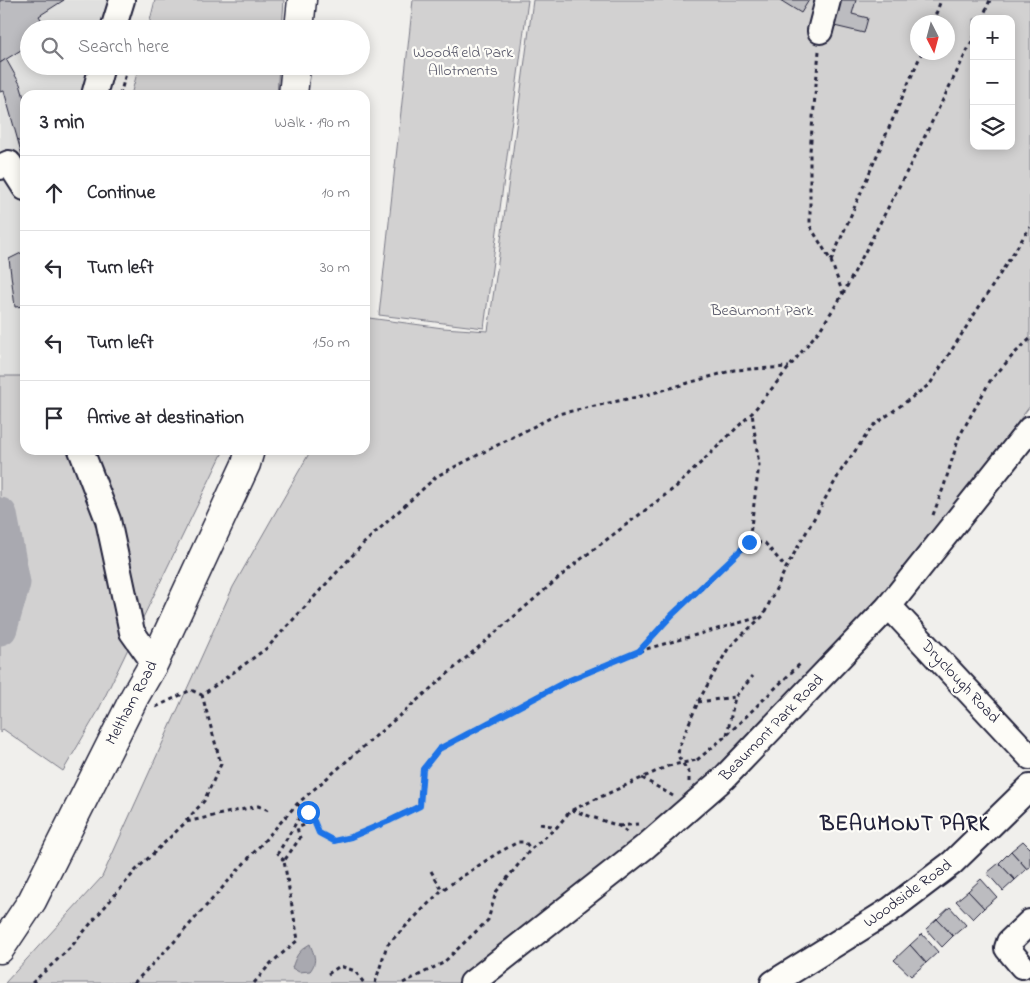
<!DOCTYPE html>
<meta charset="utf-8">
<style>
:root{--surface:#fff;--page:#f2f2f3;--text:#2b2b33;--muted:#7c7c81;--line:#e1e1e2}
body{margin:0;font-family:"Indie Flower",sans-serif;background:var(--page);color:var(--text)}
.controls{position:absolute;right:15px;top:15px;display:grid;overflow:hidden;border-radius:10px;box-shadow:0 2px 12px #0003}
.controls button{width:45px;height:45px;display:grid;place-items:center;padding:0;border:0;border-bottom:1px solid var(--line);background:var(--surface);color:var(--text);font:25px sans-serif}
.compass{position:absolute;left:910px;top:15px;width:45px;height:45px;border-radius:50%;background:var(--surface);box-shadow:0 2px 12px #0003;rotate:174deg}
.stop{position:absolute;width:15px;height:15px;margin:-11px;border:4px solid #1a73e8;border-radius:50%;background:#fff}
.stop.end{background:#1a73e8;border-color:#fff;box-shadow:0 1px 5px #0008}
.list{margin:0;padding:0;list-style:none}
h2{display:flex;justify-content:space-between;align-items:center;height:65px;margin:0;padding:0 20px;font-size:21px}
h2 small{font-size:16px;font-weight:400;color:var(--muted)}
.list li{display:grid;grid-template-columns:32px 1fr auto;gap:15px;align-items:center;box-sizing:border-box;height:75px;padding:0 20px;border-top:1px solid var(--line)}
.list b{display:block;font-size:19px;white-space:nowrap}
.list em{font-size:16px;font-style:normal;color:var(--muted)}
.icon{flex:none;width:28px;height:28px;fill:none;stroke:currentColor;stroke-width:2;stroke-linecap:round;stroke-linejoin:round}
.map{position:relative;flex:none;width:1030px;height:983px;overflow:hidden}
.search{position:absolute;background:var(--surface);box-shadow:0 2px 12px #0003;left:20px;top:20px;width:350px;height:55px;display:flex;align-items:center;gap:12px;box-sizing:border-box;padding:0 18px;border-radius:28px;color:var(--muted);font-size:19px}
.panel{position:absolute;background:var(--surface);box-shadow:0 2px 12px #0003;left:20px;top:90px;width:350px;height:365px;border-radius:15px}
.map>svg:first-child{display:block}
.built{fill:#e0e0df}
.green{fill:#d2d1d1;stroke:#7a7a86;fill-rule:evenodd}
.water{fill:#a9a9b0;stroke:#737381}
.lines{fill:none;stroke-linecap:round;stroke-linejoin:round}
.river{stroke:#a9a9b0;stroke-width:35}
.building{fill:#bcbcc0;stroke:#22223b}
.minor-casing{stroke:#22223b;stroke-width:28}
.major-casing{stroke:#22223b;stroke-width:31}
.path{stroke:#22223b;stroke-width:3;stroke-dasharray:4 4;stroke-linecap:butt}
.minor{stroke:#fdfcf7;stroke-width:24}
.major{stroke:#fdfcf7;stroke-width:28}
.path-bridge{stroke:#22223b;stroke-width:3;stroke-dasharray:4 4;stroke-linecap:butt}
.route{stroke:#1a73e8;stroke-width:6}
.labels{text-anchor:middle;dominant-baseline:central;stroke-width:4.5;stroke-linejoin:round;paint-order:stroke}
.park-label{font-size:16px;fill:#575768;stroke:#fdfcf7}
.street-label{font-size:16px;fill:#22223b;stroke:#fdfcf7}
.district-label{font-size:21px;font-weight:bold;letter-spacing:1px;fill:#22223b;stroke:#fdfcf7}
</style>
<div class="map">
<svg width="1030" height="983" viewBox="0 0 1030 983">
<rect width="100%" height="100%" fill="#f0efec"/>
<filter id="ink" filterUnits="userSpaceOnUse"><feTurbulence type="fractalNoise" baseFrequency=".02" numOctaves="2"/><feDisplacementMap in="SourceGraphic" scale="10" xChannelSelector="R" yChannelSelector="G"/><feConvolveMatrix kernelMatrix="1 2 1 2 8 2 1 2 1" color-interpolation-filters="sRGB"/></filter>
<g filter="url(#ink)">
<path class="built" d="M0 0H133L125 29H29V66H116L109 95H25V376H0Z"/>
<g class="green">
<path d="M155 0H284L282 29H148Z"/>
<path d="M413 0H528L484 328 379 315Z"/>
<path d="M533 0H1030V406L866 623 715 775 457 983H5L102 877 233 587 311 450H365V328L369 318 443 328 488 331 497 270ZM974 19H1011V146H974ZM918 22H948V52H918Z"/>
<path d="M139 66H279L277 95H131Z"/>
<path d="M0 376H25V450H224L97 713 63 771 3 729 0 733Z"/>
</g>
<path class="water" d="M310 944C314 955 318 961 310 971L299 972 292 968C296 956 298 951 310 944Z"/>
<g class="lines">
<path class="river" d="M0 515 13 583 0 628"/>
</g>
<g class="building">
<path d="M0 0H64L39 16 47 29H29V45L0 63Z"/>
<path d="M780 0H809L801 13Z"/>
<path d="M837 0H856L852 14 868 18 864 33 830 25Z"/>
<path d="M6 59 20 84 25 101V166L4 91 0 92V63Z"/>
<path d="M25 251V306L15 307 9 259Z"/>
<path d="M1023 841 1030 848V867L1027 869 1011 851Z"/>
<path d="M1011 851 1027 869 1015 880 999 863Z"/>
<path d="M999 863 1015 880 1003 891 987 873Z"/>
<path d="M981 879 997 897 984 908 968 891Z"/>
<path d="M968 891 984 908 973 919 956 901Z"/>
<path d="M950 907 966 925 953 936 937 919Z"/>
<path d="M937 919 953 936 942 947 926 929Z"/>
<path d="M922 934 938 952 926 963 910 945Z"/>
<path d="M910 945 926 963 911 976 894 960Z"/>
</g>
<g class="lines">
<g class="minor-casing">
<g id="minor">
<path d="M113 29 122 0"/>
<path d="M820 31 828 0"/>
<path d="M94 95 102 66"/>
<path d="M0 167 9 163 25 188"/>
<path d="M81 450 108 520 132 632 154 663"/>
<path d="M889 606 1030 757"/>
<path d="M1022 966 1007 948 1009 942 1030 922"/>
<path d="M472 983 646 846 724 778 889 606 1030 429"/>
<path d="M773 983 890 910 952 863 1030 787"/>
</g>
</g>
<g class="major-casing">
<g id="major">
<path d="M299 29 302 0"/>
<path d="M293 95 296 66"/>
<path d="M0 949 32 901 135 696 154 663 246 464 250 450"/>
</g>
</g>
<g class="path">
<path d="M982 19 990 0"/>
<path d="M933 22 941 0"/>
<path d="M819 51 810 151V226L831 261 843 294"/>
<path d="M120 95 128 66"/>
<path d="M831 261 922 52"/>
<path d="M933 515 944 486 959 437 990 381 1015 353 1030 339"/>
<path d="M749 542 765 543 786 568"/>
<path d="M639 651 760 617"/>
<path d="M698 702 735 697"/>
<path d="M156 707 191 690 202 695 267 648 363 544 437 476 558 414 646 395 734 370 789 367"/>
<path d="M727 735 735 697 753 676"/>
<path d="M697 760 727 735 801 663"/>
<path d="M642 778 673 796"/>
<path d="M689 782V773L678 756 679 747 698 702 717 668 728 649 743 634 763 616 786 568 842 469 873 426 930 384 1030 227"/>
<path d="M297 804 308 812V817L314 821 319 833 334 841 351 837 389 821 419 806 423 769 439 749 565 682 639 651 672 615 749 542 759 465 752 413"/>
<path d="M572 810 668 766"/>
<path d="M186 821 204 801 221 764 202 695"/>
<path d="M540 824 557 827"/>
<path d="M619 826 638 824"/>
<path d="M284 861 278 853 299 818 308 817"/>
<path d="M431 871 442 890"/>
<path d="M328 974 340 966 355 971 364 983"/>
<path d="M32 983 70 948 136 870 186 822 258 806 272 811"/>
<path d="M134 983 174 942 297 804 576 563 677 486 752 413 821 328 843 294 916 154 974 37"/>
<path d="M254 983 271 963 298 940 284 861 300 838 297 828 314 821"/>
<path d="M375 983 387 945 442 890 496 854 518 842H525L531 849"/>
<path d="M403 983 443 963 488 920 496 892 531 849 557 827 571 810 619 826 629 834"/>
</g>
<use href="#minor" class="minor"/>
<use href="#major" class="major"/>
<path class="path-bridge" d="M668 766 697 760"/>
</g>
</g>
<g class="lines" filter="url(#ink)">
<path class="route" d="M308 812V816L314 821 319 833 334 841 351 837 389 821 420 806 423 769 439 749 565 682 639 651 672 615 749 542"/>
</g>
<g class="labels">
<g class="park-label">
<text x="463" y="53">Woodfield Park<tspan x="463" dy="18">Allotments</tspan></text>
<text x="762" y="311">Beaumont Park</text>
</g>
<g class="street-label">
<text transform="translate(960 682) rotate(47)">Dryclough Road</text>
<text transform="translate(132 703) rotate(-62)">Meltham Road</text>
<text transform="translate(772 728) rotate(-46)">Beaumont Park Road</text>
<text transform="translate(908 894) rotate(-36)">Woodside Road</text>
</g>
<g class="district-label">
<text x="905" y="825">BEAUMONT PARK</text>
</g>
</g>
</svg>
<div class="controls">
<button>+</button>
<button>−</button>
<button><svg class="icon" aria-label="layers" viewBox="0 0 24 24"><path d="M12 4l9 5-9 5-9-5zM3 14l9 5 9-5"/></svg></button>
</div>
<svg class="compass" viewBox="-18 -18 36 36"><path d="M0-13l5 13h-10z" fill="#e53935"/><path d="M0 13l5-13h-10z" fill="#7c7c81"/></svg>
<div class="stop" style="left:308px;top:812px"></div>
<div class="stop end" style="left:749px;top:542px"></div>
<div class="search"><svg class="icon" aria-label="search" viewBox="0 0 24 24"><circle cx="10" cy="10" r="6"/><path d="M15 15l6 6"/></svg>Search here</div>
<section class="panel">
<h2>3 min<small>Walk · 190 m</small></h2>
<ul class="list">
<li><svg class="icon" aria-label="ahead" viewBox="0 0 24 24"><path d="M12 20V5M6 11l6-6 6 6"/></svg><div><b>Continue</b></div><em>10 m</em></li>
<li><svg class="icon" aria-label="left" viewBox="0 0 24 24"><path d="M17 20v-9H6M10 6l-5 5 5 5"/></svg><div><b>Turn left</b></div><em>30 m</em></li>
<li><svg class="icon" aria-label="left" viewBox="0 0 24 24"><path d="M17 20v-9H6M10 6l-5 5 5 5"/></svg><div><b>Turn left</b></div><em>150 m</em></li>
<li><svg class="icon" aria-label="arrive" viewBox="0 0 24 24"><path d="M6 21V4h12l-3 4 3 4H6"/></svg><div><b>Arrive at destination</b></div></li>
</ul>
</section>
</div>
